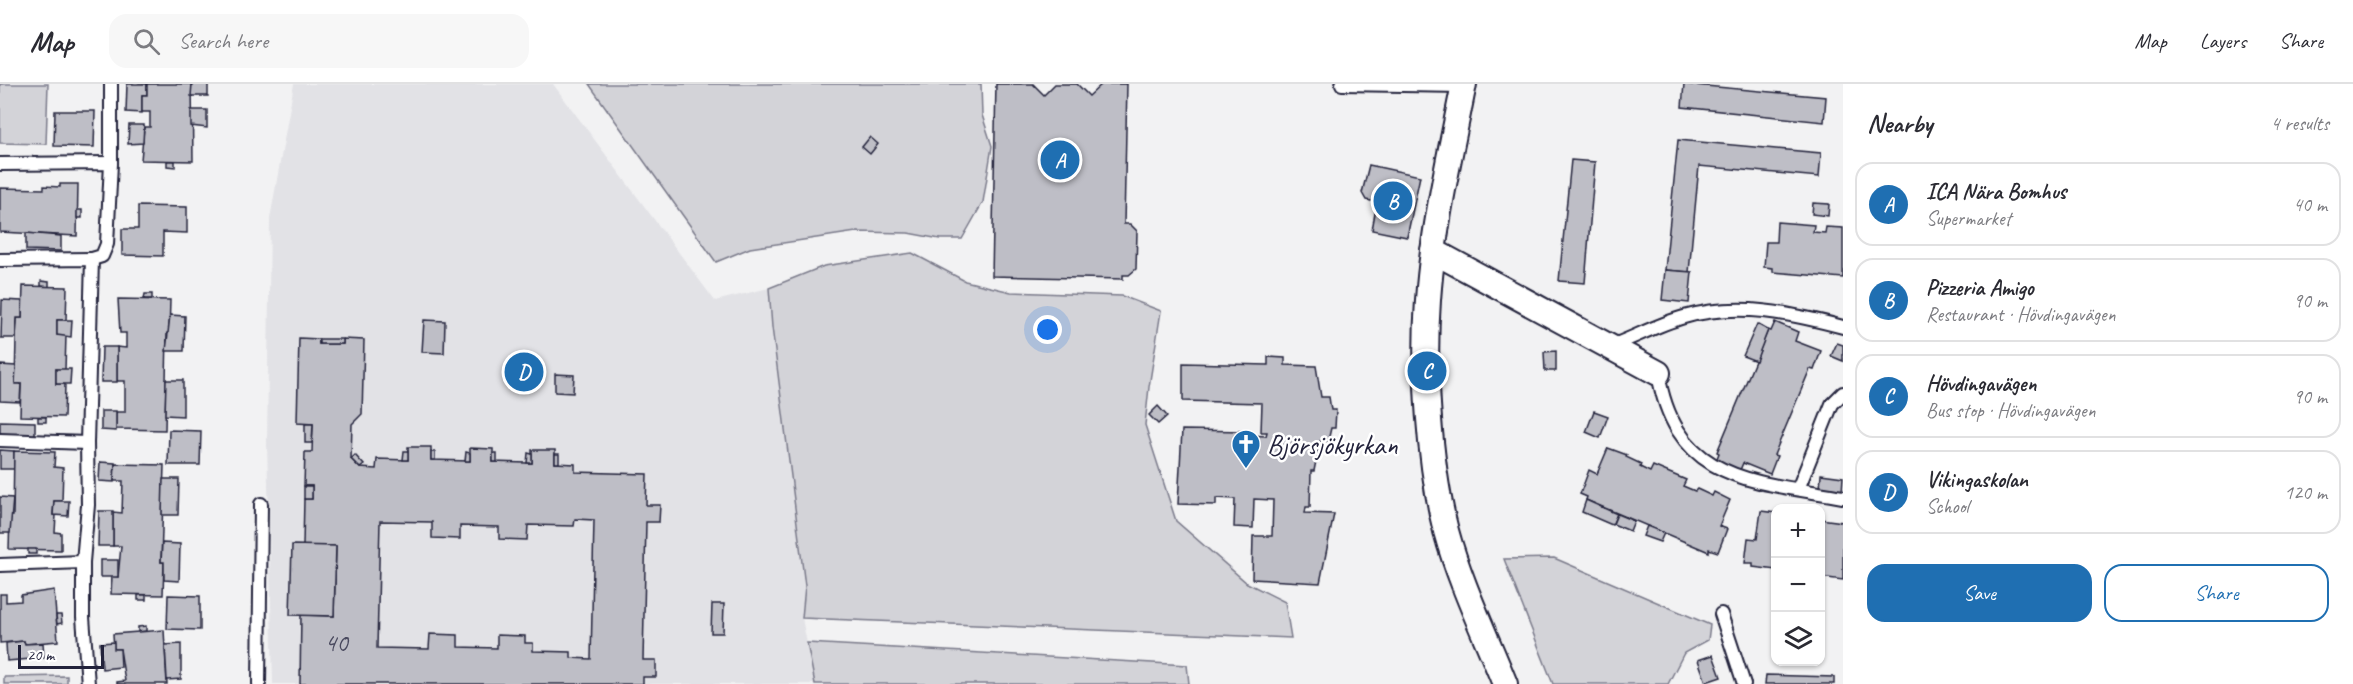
<!DOCTYPE html>
<meta charset="utf-8">
<style>
:root{--surface:#fff;--page:#f7f7f7;--text:#2b2b33;--muted:#7c7c81;--line:#e1e1e2;--accent:#1f6fb2}
body{margin:0;font-family:Caveat,sans-serif;background:var(--page);color:var(--text)}
.controls{position:absolute;right:18px;bottom:18px;display:grid;overflow:hidden;border-radius:12px;box-shadow:0 2px 4px #0004}
.controls button{width:54px;height:54px;display:grid;place-items:center;padding:0;border:0;border-bottom:2px solid var(--line);background:var(--surface);color:var(--text);font:30px sans-serif}
.scale{position:absolute;left:18px;bottom:15px;width:86px;box-sizing:border-box;padding-left:6px;border:3px solid #22223b;border-top:0;font-size:16px;line-height:21px;white-space:nowrap;color:#22223b;-webkit-text-stroke:4px #fff;paint-order:stroke}
.you{position:absolute;left:1048px;top:246px;width:21px;height:21px;margin:-15px;border:4px solid #fff;border-radius:50%;background:#1a73e8;box-shadow:0 0 0 9px #1a73e833}
.badge{display:grid;place-items:center;width:39px;height:39px;border-radius:50%;background:var(--accent);color:#fff;font-size:20px;font-weight:700}
.pin{position:absolute;translate:-50% -50%;border:3px solid #fff;box-shadow:0 2px 6px #0006}
.list{margin:0;padding:0;list-style:none}
h2{display:flex;justify-content:space-between;align-items:center;height:78px;margin:0;padding:0 24px;font-size:26px}
h2 small{font-size:20px;font-weight:400;color:var(--muted)}
.list li{display:grid;grid-template-columns:39px 1fr auto;gap:18px;align-items:center;box-sizing:border-box;height:84px;margin:0 12px 12px;padding:0 12px;border:2px solid var(--line);border-radius:18px}
.list b{display:block;font-size:22px;white-space:nowrap}
.list p{margin:0;font-size:20px;white-space:nowrap;color:var(--muted)}
.list em{font-size:20px;font-style:normal;color:var(--muted)}
.actions{display:flex;gap:12px;padding:18px 24px}
.actions a{flex:1;padding:14px 0;border:2px solid var(--accent);border-radius:18px;text-align:center;font-size:21px;color:var(--accent)}
.actions .main{background:var(--accent);color:#fff}
.icon{flex:none;width:33px;height:33px;fill:none;stroke:currentColor;stroke-width:2;stroke-linecap:round;stroke-linejoin:round}
.map{position:relative;flex:none;width:1843px;height:600px;overflow:hidden}
header{display:flex;align-items:center;gap:36px;box-sizing:border-box;height:84px;padding:0 30px;background:var(--surface);border-bottom:2px solid var(--line)}
header strong{font-size:28px}
nav{display:flex;gap:33px;margin-inline-start:auto;font-size:21px}
.search{width:420px;height:54px;background:var(--page);display:flex;align-items:center;gap:15px;box-sizing:border-box;padding:0 21px;border-radius:18px;color:var(--muted);font-size:22px}
main{display:flex}
aside{flex:1;background:var(--surface)}
.map>svg:first-child{display:block}
.built{fill:#e2e2e6}
.green{fill:#d3d3d8;stroke:#7a7a8a;stroke-width:1.5}
.building{fill:#bebec6;stroke:#22223b;stroke-width:1.5;fill-rule:evenodd}
.lines{fill:none;stroke-linecap:round;stroke-linejoin:round}
.service-casing{stroke:#22223b;stroke-width:16}
.minor-casing{stroke:#22223b;stroke-width:28}
.service{stroke:#fff;stroke-width:12}
.minor{stroke:#fff;stroke-width:24}
.labels{text-anchor:middle;dominant-baseline:central;stroke-width:5;stroke-linejoin:round;paint-order:stroke}
.number-label{font-size:26px;fill:#49495e}
.poi-label{font-size:28px;fill:#22223b;stroke:#fff;text-anchor:start}
</style>
<header>
<strong>Map</strong>
<div class="search"><svg class="icon" aria-label="search" viewBox="0 0 24 24"><circle cx="10" cy="10" r="6"/><path d="M15 15l6 6"/></svg>Search here</div>
<nav><a>Map</a><a>Layers</a><a>Share</a></nav>
</header>
<main>
<div class="map">
<svg width="1843" height="600" viewBox="0 0 1843 600">
<rect width="100%" height="100%" fill="#f2f2f3"/>
<filter id="ink" filterUnits="userSpaceOnUse"><feTurbulence type="fractalNoise" baseFrequency=".0167" numOctaves="2"/><feDisplacementMap in="SourceGraphic" scale="12" xChannelSelector="R" yChannelSelector="G"/><feConvolveMatrix kernelMatrix="1 2 1 2 8 2 1 2 1" color-interpolation-filters="sRGB"/></filter>
<g filter="url(#ink)">
<path class="built" d="M294 0H553L715 217 769 204 805 502 802 534 815 600H273L267 359 270 135Z"/>
<g class="green">
<path d="M0 0H48L46 60 0 59Z"/>
<path d="M589 0H981L982 31 992 62 983 118 962 155H940L908 149 856 148 750 164 716 178Z"/>
<path d="M912 169 965 197 1011 208 1122 212 1161 227 1149 303 1145 341 1176 437 1247 499 1285 518 1291 554 802 534 805 502 772 243 769 204 824 182Z"/>
<path d="M1554 474 1710 541 1708 556 1684 569 1668 600H1553L1504 475Z"/>
<path d="M807 559 1187 581 1189 600H815Z"/>
<path d="M67 592V600H4V593Z"/>
</g>
<g class="building">
<path d="M127 0H147V11H142V29L126 28Z"/>
<path d="M147 0H192L193 77 141 76 144 43H150V28H142V11H147Z"/>
<path d="M192 0H208V12H191Z"/>
<path d="M996 0H1033L1044 11 1055 0H1077L1089 12 1102 0H1127L1124 140H1130L1137 147 1136 185 1129 191H1123V195L992 192Z"/>
<path d="M1684 0 1826 13 1824 38 1682 23Z"/>
<path d="M191 26H207V44L191 42Z"/>
<path d="M55 27H95L94 63 54 62Z"/>
<path d="M129 41H144L143 59 128 60Z"/>
<path d="M870 53 878 60 870 70 862 63Z"/>
<path d="M1678 56 1821 69 1819 93 1699 82 1689 188 1665 186Z"/>
<path d="M1571 76 1595 78 1585 199 1559 197Z"/>
<path d="M167 77H175V83L167 82Z"/>
<path d="M1369 81 1420 92 1407 153 1372 146 1377 118 1366 116 1362 109Z"/>
<path d="M60 100H78L77 152 0 148V104L44 105V102L60 103Z"/>
<path d="M1813 119 1829 120 1828 132 1812 130Z"/>
<path d="M138 122 187 123V149L163 148V172L122 171V145H138Z"/>
<rect x="77" y="126" width="5" height="8"/>
<path d="M1777 138 1814 141 1813 148 1825 149 1826 143 1843 144V194L1773 188V184L1764 183 1766 158H1776Z"/>
<path d="M26 149 61 152V167L26 166Z"/>
<path d="M1665 186 1692 188 1689 219 1662 216Z"/>
<path d="M41 197 49 198V203L41 202Z"/>
<path d="M23 202 67 203 66 236H57V251H66L65 286 56 285V300H65L64 333 20 332 21 300H15L16 254 17 234H22Z"/>
<path d="M145 210H152V215H144Z"/>
<path d="M118 215 170 216 169 249H167L165 346 116 345V328H125V297H117V263L126 264V249H120Z"/>
<path d="M2 216 22 217V234H17L16 254H1Z"/>
<path d="M170 231 185 232 184 267H166Z"/>
<path d="M57 236H72L71 253 57 251Z"/>
<path d="M424 236 445 237 444 269 422 268Z"/>
<path d="M1775 238 1798 248 1795 257 1821 267 1814 286 1810 285 1774 371 1777 372 1770 390 1743 379 1740 386 1716 377 1719 369 1717 368 1768 246 1771 247Z"/>
<path d="M1757 240 1768 246 1756 277 1743 272Z"/>
<path d="M299 254 319 255V260H343V255L364 256 362 330 352 340 351 375 360 384 376 385 377 375 408 376V363H431V376L470 377V364L493 365V378L527 379H532V366H555V379L575 380V388L647 390 646 421H660L659 438H646L643 576H656V593H643V600H300L301 531 334 532 336 462H303L304 415H312V402H304L305 368H312L313 340 297 339ZM575 435 594 436 591 575 571 574V568L533 567V559H525V552L497 551V564L458 563V551L430 550 429 565 377 564 380 437 432 438V454L460 455V442L499 443V455L527 456 528 441 574 442Z"/>
<rect x="319" y="255" width="24" height="5"/>
<path d="M1837 259 1843 261V277L1831 272Z"/>
<path d="M102 263H117V298H101Z"/>
<path d="M1556 267V287H1545L1544 268Z"/>
<path d="M1268 273 1285 274V281L1316 282 1321 313H1329L1331 326H1336L1335 344H1331L1328 357H1320L1314 387H1311L1310 423H1306L1305 429 1334 430 1320 499 1252 495 1253 452H1272L1273 416 1254 415 1253 444 1234 443 1235 415 1216 414V421L1178 420 1182 346 1247 347V351L1266 352 1267 348H1261L1262 319 1183 317V279L1268 281Z"/>
<path d="M0 281 16 282 15 300H21L20 318 0 317Z"/>
<path d="M56 285H71L70 300H56Z"/>
<path d="M555 290 574 291 573 309 555 308Z"/>
<path d="M166 296H183V332L165 331Z"/>
<path d="M1158 322 1167 332 1158 340 1149 331Z"/>
<path d="M101 327H116V347L101 346Z"/>
<path d="M1594 327 1608 332 1600 354 1586 348Z"/>
<rect x="38" y="333" width="8" height="5"/>
<path d="M0 337 35 338V351L0 350Z"/>
<path d="M305 340H313L312 359H305Z"/>
<path d="M169 346 201 347 200 381H168Z"/>
<path d="M1608 364 1627 371 1626 373 1641 380 1640 383 1650 388 1653 382 1686 396 1683 402 1695 407 1697 405 1712 412 1714 408 1730 416 1719 442 1727 445 1718 468 1709 465V468L1586 416 1587 413 1580 410 1589 386 1597 390Z"/>
<path d="M0 366 14 367V385H0Z"/>
<path d="M14 367 55 368 54 383 63 384 62 417H54L53 431H56L55 448 61 449V466L9 465 10 432H13Z"/>
<path d="M404 367H408V376H403Z"/>
<rect x="431" y="368" width="4" height="8"/>
<path d="M466 368 470 369V377H465Z"/>
<rect x="493" y="369" width="4" height="9"/>
<path d="M528 369 532 370V379H527Z"/>
<rect x="555" y="370" width="4" height="9"/>
<path d="M355 371 364 381 360 384 351 375Z"/>
<path d="M100 378 115 379 114 398 99 397Z"/>
<path d="M115 380 164 381 161 478H164L163 511 111 510 112 492 118 493 121 462H113V428L122 429 123 397H114Z"/>
<path d="M1821 390 1843 393 1842 408 1820 405Z"/>
<path d="M163 395H179L178 431H162Z"/>
<rect x="304" y="402" width="8" height="13"/>
<path d="M0 413 13 414 10 449H0Z"/>
<path d="M1586 416 1617 430 1612 441 1582 428Z"/>
<path d="M54 417H69L68 432 53 431Z"/>
<path d="M99 427H113V462H98Z"/>
<path d="M1761 427 1776 429V486L1753 483V479H1745L1748 454 1757 455Z"/>
<path d="M1617 430 1634 437 1630 447 1613 440Z"/>
<path d="M1820 435 1843 438V496L1820 493Z"/>
<path d="M1647 442 1664 449 1660 458 1643 452Z"/>
<path d="M162 459 180 460 179 497 164 496V478H161Z"/>
<path d="M292 461 336 462 334 532 290 531Z"/>
<rect x="28" y="465" width="8" height="5"/>
<rect x="100" y="476" width="18" height="17"/>
<path d="M54 506 58 557 25 560 24 557 0 559V510H6V518L21 517V511Z"/>
<rect x="138" y="511" width="8" height="5"/>
<path d="M168 511 200 512V546L167 545Z"/>
<path d="M712 520H724L723 549H711Z"/>
<path d="M56 531H61L62 539 57 540Z"/>
<path d="M146 542V547L138 548V543Z"/>
<path d="M164 546 167 600H117V598L125 597 120 565H114L113 550Z"/>
<path d="M24 557 25 560 43 559 44 574 7 577 6 559Z"/>
<path d="M114 558V565H120L121 583 102 585 100 559Z"/>
<path d="M181 560V595L167 596 165 561Z"/>
<path d="M1713 571 1721 593 1706 598 1698 576Z"/>
<path d="M1766 591 1834 593V600H1765Z"/>
</g>
<g class="lines">
<g class="service-casing">
<g id="service">
<path d="M111 0V79"/>
<path d="M1342 0 1463 2"/>
<path d="M0 80 111 79 107 160 102 172 92 175"/>
<path d="M0 176 92 175 87 359 88 421 83 478V533L88 600"/>
<path d="M1611 262C1635 253 1659 240 1684 233 1738 218 1790 229 1843 243"/>
<path d="M1658 289C1676 398 1753 397 1843 413"/>
<path d="M0 356 87 359"/>
<path d="M1798 405 1832 320 1843 309"/>
<path d="M0 481 83 478"/>
<path d="M1721 530 1744 600"/>
<path d="M259 600 261 420"/>
</g>
</g>
<g class="minor-casing">
<g id="minor">
<path d="M1464 0C1450 71 1433 144 1428 216 1423 284 1429 380 1446 447 1460 499 1485 550 1505 600"/>
<path d="M1433 167 1658 289"/>
</g>
</g>
<use href="#service" class="service"/>
<use href="#minor" class="minor"/>
</g>
</g>
<defs>
<g id="church-pin" transform="scale(1.5)"><path d="M0 17L-7.5 6A9.5 9.5 0 1 1 7.5 6Z" fill="#1f6fb2" stroke="#fff"/><path d="M-1.2-6h2.4v3.5h3.3v2.4h-3.3V6h-2.4V-.1h-3.3v-2.4h3.3Z" fill="#fff"/></g>
</defs>
<g fill-rule="evenodd">
<use href="#church-pin" x="1246" y="360"/>
</g>
<g class="labels">
<g class="number-label">
<text x="336" y="558">40</text>
</g>
<g class="poi-label">
<text x="1267" y="360">Björsjökyrkan</text>
</g>
</g>
</svg>
<div class="controls">
<button>+</button>
<button>−</button>
<button><svg class="icon" aria-label="layers" viewBox="0 0 24 24"><path d="M12 4l9 5-9 5-9-5zM3 14l9 5 9-5"/></svg></button>
</div>
<div class="scale">20 m</div>
<div class="you"></div>
<div class="pin badge" style="left:1060px;top:76px">A</div>
<div class="pin badge" style="left:1393px;top:117px">B</div>
<div class="pin badge" style="left:1427px;top:287px">C</div>
<div class="pin badge" style="left:524px;top:288px">D</div>
</div>
<aside>
<h2>Nearby<small>4 results</small></h2>
<ul class="list">
<li><span class="badge">A</span><div><b>ICA Nära Bomhus</b><p>Supermarket</p></div><em>40 m</em></li>
<li><span class="badge">B</span><div><b>Pizzeria Amigo</b><p>Restaurant · Hövdingavägen</p></div><em>90 m</em></li>
<li><span class="badge">C</span><div><b>Hövdingavägen</b><p>Bus stop · Hövdingavägen</p></div><em>90 m</em></li>
<li><span class="badge">D</span><div><b>Vikingaskolan</b><p>School</p></div><em>120 m</em></li>
</ul>
<div class="actions"><a class="main">Save</a><a>Share</a></div>
</aside>
</main>
